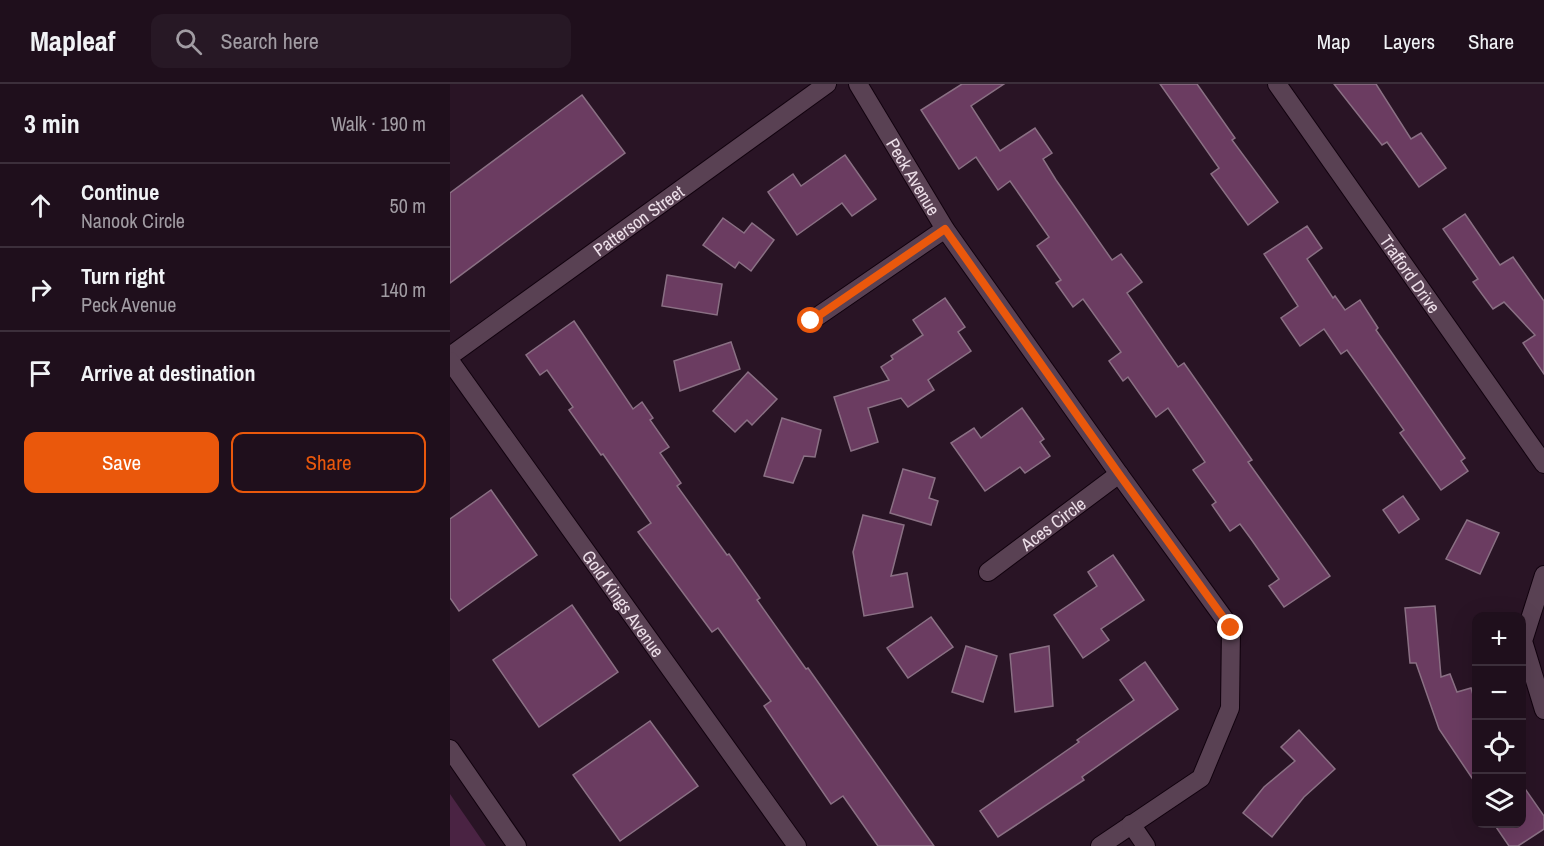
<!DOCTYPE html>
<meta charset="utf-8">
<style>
:root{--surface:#1f0f1c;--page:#271825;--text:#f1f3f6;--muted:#a19ca3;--line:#3c2f3b;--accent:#ea580c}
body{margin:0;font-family:"Archivo Narrow",sans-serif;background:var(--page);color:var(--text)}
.controls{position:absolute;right:18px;bottom:18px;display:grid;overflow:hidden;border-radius:12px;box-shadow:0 6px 24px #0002}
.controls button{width:54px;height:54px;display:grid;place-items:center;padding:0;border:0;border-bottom:2px solid var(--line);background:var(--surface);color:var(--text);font:30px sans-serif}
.stop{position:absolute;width:18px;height:18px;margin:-14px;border:4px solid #ea580c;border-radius:50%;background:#fff}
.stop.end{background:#ea580c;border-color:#fff;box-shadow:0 2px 6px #0008}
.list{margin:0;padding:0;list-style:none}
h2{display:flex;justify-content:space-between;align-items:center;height:78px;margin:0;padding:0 24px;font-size:26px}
h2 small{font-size:20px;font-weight:400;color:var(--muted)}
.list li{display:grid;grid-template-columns:39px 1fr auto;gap:18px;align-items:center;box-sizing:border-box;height:84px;padding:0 24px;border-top:2px solid var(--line)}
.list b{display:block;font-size:22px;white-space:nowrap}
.list p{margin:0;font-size:20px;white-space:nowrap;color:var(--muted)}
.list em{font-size:20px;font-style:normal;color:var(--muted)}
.actions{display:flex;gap:12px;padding:18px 24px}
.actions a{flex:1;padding:14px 0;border:2px solid var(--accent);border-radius:12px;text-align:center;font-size:21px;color:var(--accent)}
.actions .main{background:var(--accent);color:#fff}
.icon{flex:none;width:33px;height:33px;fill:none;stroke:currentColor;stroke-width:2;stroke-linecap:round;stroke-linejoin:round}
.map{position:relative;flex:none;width:1094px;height:762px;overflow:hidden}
header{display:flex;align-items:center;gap:36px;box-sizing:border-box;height:84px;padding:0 30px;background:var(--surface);border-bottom:2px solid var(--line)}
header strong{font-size:28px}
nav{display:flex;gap:33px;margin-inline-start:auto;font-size:21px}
.search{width:420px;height:54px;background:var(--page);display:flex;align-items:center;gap:15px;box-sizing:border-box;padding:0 21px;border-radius:12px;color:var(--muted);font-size:22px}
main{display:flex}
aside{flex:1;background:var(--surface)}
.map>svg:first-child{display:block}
.green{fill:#4a2343}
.building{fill:#6b3c61;stroke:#8a7084;stroke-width:1.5}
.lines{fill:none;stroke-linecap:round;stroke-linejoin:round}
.minor-casing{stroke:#11020e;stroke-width:20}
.minor{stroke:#594153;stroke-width:18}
.route{stroke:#ea580c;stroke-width:8}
.labels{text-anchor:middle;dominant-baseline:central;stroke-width:6;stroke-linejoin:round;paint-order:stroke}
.street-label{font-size:18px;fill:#ecdee8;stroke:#1f0b1b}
</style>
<header>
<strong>Mapleaf</strong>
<div class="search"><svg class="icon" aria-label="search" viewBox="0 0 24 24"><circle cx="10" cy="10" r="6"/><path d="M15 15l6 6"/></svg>Search here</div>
<nav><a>Map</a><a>Layers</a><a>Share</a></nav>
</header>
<main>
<aside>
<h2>3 min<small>Walk · 190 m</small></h2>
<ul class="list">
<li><svg class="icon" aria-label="ahead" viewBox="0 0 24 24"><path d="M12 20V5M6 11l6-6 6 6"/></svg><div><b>Continue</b><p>Nanook Circle</p></div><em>50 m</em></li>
<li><svg class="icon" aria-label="right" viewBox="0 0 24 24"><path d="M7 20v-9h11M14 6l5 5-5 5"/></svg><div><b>Turn right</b><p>Peck Avenue</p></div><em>140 m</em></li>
<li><svg class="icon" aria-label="arrive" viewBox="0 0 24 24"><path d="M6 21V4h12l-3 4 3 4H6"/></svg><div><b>Arrive at destination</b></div></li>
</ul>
<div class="actions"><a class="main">Save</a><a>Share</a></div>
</aside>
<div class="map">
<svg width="1094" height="762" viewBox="0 0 1094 762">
<rect width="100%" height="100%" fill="#291425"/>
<path class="green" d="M0 710 36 762H0Z"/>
<g class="building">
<path d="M512 0H554L521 22 550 67 585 44 602 69 593 75 606 96 662 176 671 170 692 198 677 209 728 283 734 279 802 376 798 378 880 492 834 523 819 502 829 495 801 455 790 440 780 447 762 421 766 418 743 386 755 378 718 324 706 333 678 293 673 297 659 277 671 268 633 215 623 223 606 199 611 196 587 162 599 153 560 97 548 106 526 73 509 85 471 26Z"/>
<path d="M710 0H747L785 54 782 56 828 118 798 141 761 90 769 84Z"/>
<path d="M884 0H926L961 55 971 49 996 84 969 103 937 58 932 61Z"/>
<path d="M132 11 175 69 0 199V109Z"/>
<path d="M395 71 426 115 402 132 392 119 347 151 318 108 343 90 351 102Z"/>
<path d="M1015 130 1050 181 1063 173 1094 217V290L1073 259 1085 251 1054 218 1043 225 1023 198 1028 195 993 145Z"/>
<path d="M273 134 294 149 302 139 324 156 301 187 289 178 285 184 253 161Z"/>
<path d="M857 142 872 164 857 175 883 214 885 212 895 226 910 216 928 244 926 246 1015 374 1011 377 1018 387 991 406 950 349 954 346 897 266 891 270 874 245 850 262 831 234 848 222 814 170Z"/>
<path d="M217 191 272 200 267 231 212 222Z"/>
<path d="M495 214 515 243 508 248 521 267 478 296 484 306 458 323 451 314 418 324 428 358 401 367 384 313 439 296 431 283 443 275 441 272 473 251 463 236Z"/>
<path d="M124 237 183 325 192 318 203 334 200 336 219 363 210 369 231 399 227 402 277 471 279 470 310 514 307 516 356 585 358 584 484 762H428L393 712 381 720 314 622 321 617 268 544 262 548 188 448 201 439 153 370 151 371 119 326 123 323 97 286 90 291 76 271Z"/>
<path d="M281 258 290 285 230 307 224 277Z"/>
<path d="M298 288 327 315 302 341 297 336 285 348 263 327Z"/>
<path d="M572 324 594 355 590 358 600 372 575 389 570 383 535 407 501 359 524 344 531 354Z"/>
<path d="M332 334 371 346 365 373 354 372 343 399 314 392Z"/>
<path d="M453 385 485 394 479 414 488 417 481 441 440 429Z"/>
<path d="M41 406 87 471 9 527 0 514V435Z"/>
<path d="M953 412 969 435 949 449 933 426Z"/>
<path d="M413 431 454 441 441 492 457 489 463 523 414 532 403 468Z"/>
<path d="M1017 436 1049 449 1030 490 996 475Z"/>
<path d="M663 471 694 516 651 545 659 556 633 574 604 531 647 502 638 488Z"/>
<path d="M122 521 168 588 89 643 43 576Z"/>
<path d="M985 522 991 593 1000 590 1007 608 1021 604 1026 621V700L989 645 966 579H960L955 524Z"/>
<path d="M481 533 503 563 458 594 437 564Z"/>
<path d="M516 562 547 572 533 618 502 608Z"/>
<path d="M599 562 603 622 565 628 560 570Z"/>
<path d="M695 578 728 625 632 693 634 696 548 753 530 727 629 658 627 656 684 616 670 596Z"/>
<path d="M200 637 248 702 170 757 123 691Z"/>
<path d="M849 646 885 685 854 713 822 753 793 729 814 703 845 677 831 663Z"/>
<path d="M1071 699 1094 732V745L1068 762H1059L1044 740H1071Z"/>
</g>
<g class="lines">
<g class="minor-casing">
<g id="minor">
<path id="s1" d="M408 0 495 145 669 390 781 544 780 624 751 694 650 762"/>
<path id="s2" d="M827 0 1094 380"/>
<path d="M361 237 495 145"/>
<path id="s3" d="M0 272 377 0"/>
<path id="s4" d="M0 277 347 762"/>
<path id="s5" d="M538 488 669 390"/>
<path d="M1094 491 1073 557 1094 626"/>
<path d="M0 665 67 762"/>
<path d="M681 740 696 762"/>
</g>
</g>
<use href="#minor" class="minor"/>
</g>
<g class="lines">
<path class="route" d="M361 237 495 145 669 390 781 544"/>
</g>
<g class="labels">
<g class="street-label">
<text stroke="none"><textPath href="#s1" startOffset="108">Peck Avenue</textPath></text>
<text stroke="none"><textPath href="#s3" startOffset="232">Patterson Street</textPath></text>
<text stroke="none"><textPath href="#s2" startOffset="232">Trafford Drive</textPath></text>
<text stroke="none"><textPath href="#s5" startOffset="81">Aces Circle</textPath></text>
<text stroke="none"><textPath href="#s4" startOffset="298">Gold Kings Avenue</textPath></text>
</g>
</g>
</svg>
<div class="controls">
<button>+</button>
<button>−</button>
<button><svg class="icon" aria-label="locate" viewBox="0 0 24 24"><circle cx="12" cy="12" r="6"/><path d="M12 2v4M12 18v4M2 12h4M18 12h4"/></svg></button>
<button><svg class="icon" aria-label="layers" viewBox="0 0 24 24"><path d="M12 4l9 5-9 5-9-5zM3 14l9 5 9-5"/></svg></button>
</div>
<div class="stop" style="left:361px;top:237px"></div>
<div class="stop end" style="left:781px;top:544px"></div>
</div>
</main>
